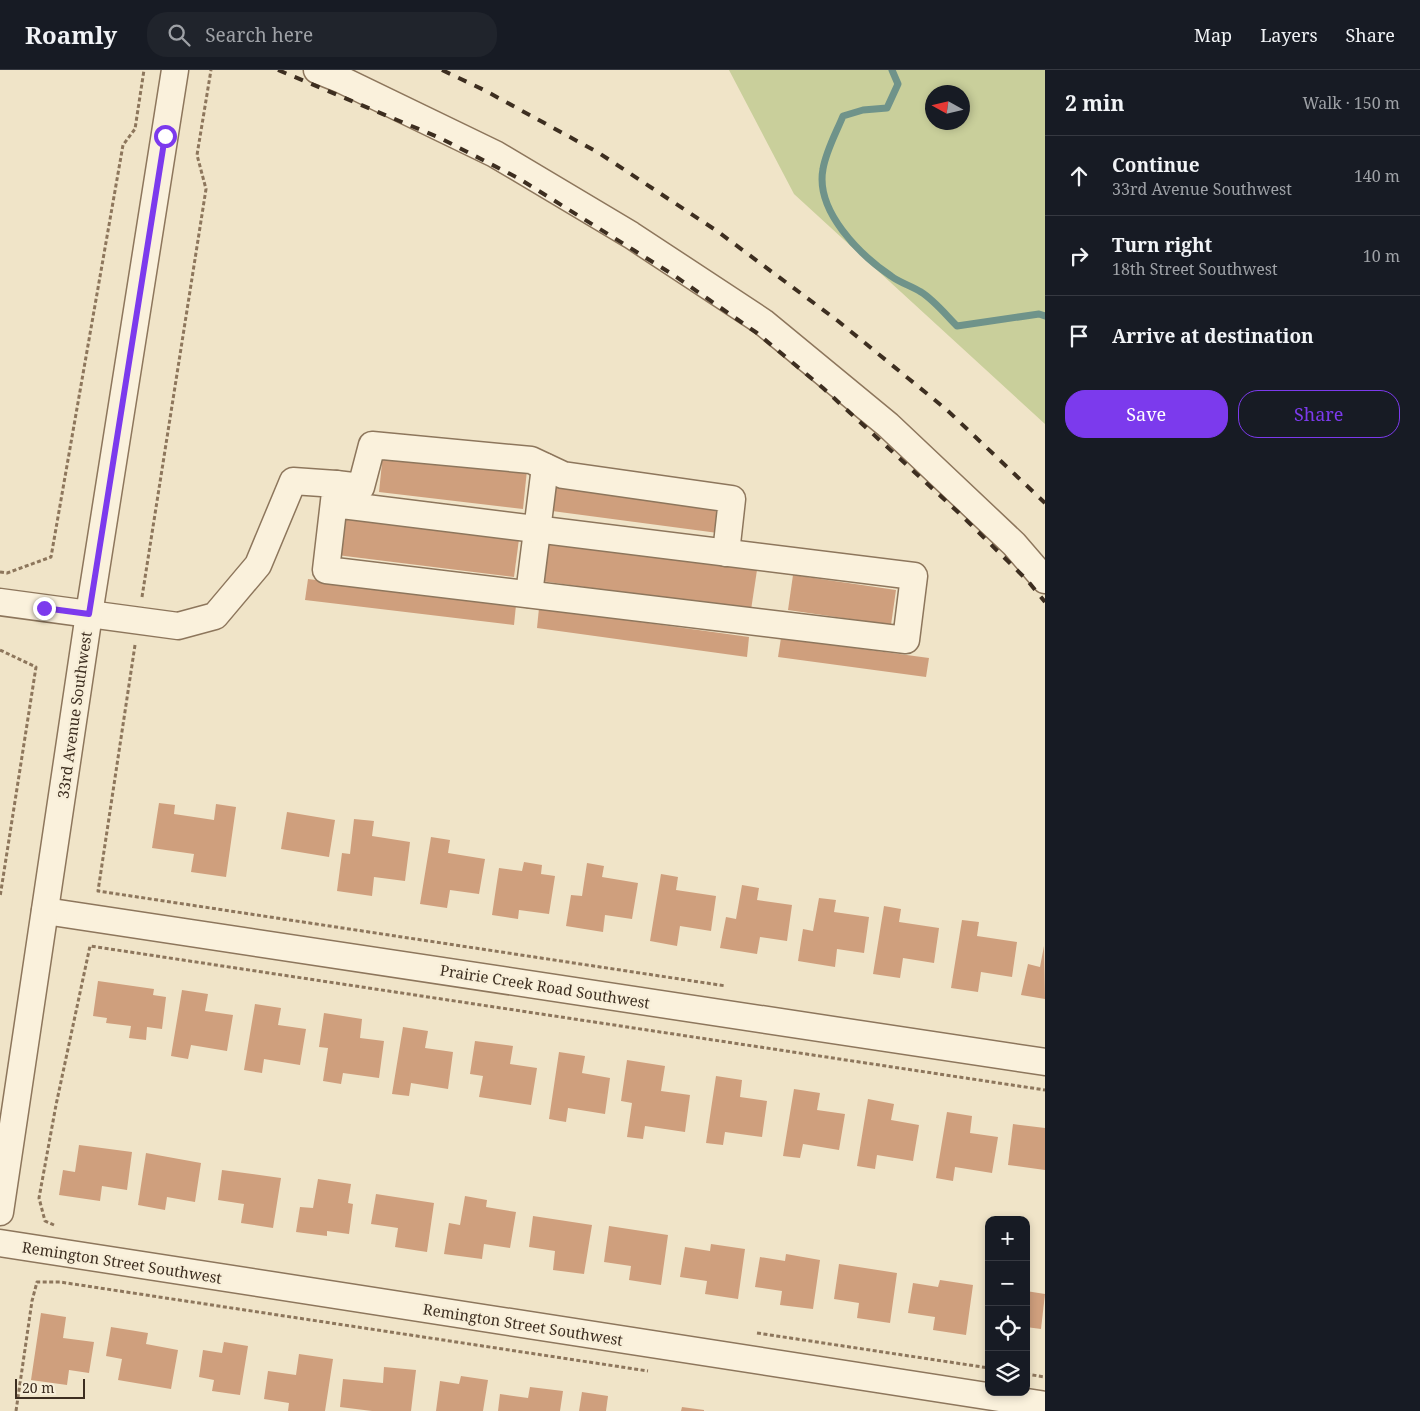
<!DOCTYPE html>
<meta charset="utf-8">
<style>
:root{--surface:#171b24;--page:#20242c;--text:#f1f3f6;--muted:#9ea1a6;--line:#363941;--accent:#7c3aed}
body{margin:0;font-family:"Noto Serif",serif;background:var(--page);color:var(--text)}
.controls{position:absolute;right:15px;bottom:15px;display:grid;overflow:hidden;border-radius:10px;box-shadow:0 2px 8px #0003}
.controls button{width:45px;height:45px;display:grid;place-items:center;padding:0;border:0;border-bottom:1px solid var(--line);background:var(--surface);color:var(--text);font:25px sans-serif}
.compass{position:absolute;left:925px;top:15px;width:45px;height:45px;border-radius:50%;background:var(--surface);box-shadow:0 2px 8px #0003;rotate:278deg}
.scale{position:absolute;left:15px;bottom:12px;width:70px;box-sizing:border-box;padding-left:5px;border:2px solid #3d2e20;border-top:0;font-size:14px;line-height:18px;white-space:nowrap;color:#3d2e20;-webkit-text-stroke:4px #f7eed8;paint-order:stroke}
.stop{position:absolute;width:15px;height:15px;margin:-11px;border:4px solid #7c3aed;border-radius:50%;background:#fff}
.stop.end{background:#7c3aed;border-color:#fff;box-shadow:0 1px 5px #0008}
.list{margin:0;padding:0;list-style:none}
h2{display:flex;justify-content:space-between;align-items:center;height:65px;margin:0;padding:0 20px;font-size:21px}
h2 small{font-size:16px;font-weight:400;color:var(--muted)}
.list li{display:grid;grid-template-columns:32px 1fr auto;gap:15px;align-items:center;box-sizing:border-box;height:80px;padding:0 20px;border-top:1px solid var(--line)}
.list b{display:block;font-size:19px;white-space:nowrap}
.list p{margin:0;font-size:16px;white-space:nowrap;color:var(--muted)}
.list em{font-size:16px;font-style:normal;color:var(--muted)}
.actions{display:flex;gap:10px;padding:15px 20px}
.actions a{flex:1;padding:11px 0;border:1px solid var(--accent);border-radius:20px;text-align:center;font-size:18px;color:var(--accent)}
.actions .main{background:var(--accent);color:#fff}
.icon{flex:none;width:28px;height:28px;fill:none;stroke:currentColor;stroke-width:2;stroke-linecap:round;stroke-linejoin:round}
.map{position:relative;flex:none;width:1045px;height:1341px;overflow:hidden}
header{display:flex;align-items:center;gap:30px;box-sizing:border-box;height:70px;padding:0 25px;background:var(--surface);border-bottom:1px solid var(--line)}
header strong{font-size:24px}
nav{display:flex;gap:28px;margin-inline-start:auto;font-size:18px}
.search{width:350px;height:45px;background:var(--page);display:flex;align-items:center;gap:12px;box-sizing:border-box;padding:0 18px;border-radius:20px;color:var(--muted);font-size:19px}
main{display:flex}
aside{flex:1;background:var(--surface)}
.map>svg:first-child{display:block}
.green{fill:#c9cf9b;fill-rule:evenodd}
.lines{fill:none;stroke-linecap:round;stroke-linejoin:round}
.stream{stroke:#6f938a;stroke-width:7}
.building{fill:#cf9f7d}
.minor-casing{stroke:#8d765c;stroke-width:29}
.path{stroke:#8d765c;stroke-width:3;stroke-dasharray:4 2.5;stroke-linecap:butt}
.minor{stroke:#faf1dc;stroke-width:26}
.rail{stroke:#3d2e20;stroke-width:4;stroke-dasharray:9 9;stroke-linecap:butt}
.route{stroke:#7c3aed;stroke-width:6}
.labels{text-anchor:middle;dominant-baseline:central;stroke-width:4.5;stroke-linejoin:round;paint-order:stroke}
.street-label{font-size:15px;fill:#3d2e20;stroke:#f7eed8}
</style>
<header>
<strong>Roamly</strong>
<div class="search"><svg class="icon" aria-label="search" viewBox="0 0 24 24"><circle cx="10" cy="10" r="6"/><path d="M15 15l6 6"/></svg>Search here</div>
<nav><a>Map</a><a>Layers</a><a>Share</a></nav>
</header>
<main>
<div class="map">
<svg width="1045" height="1341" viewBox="0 0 1045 1341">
<rect width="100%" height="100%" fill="#f0e4c8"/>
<path class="green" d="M729 0H1045V354L794 124ZM932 22H962V52H932Z"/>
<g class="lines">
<path class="stream" d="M892 0 898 14 887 38 863 40 843 46C836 63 826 81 823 99 815 141 860 185 891 206 900 213 912 216 921 222 934 230 946 245 957 256L1039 244 1045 246"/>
</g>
<g class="building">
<path d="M383 383 527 400 523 439 379 422Z"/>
<path d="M556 415 721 437 718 463 552 441Z"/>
<path d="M342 447 519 469 514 507 337 485Z"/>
<path d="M547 472 757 500 751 540 541 511Z"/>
<path d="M793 505 896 520 891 555 788 540Z"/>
<path d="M308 509 516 535 514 555 305 530Z"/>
<path d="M539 538 749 567 747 587 537 558Z"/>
<path d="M781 568 929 588 926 607 778 587Z"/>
<path d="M159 733 175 735 174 744 214 750 216 734 236 737 226 807 191 802 194 784 152 778Z"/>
<path d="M287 742 335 750 329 787 281 779Z"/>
<path d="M354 749 374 751 372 766 410 772 405 811 374 807 372 826 337 821 342 783 350 784Z"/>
<path d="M431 767 450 770 448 783 485 789 479 824 450 820 447 838 420 834Z"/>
<path d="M524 792 542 795 541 804 555 806 549 844 519 840 518 849 492 845 499 798 522 801Z"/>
<path d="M587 793 604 796 602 807 638 813 632 849 605 845 603 862 566 856 571 825 582 826Z"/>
<path d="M661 804 678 807 676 820 716 826 711 861 680 856 677 876 650 871Z"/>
<path d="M742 815 759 818 757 830 792 835 787 871 760 867 757 884 720 878 726 847 736 849Z"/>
<path d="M819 828 836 830 834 842 869 847 864 883 837 879 835 897 798 891 803 859 813 861Z"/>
<path d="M884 836 901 839 899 852 939 858 934 893 903 888 900 908 873 904Z"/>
<path d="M962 850 979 852 977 866 1017 872 1012 907 981 902 978 922 951 918Z"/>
<path d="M1044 876 1045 929 1021 925 1028 894 1040 897Z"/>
<path d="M98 911 154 919 153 925 166 927 162 959 147 957 146 970 129 968 131 956 106 953 107 948 93 946Z"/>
<path d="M182 920 208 924 205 941 233 945 227 981 191 975 188 989 171 986Z"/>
<path d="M255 934 281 938 278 955 306 959 300 995 264 989 262 1003 244 1000Z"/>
<path d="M324 943 362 949 360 968 384 971 379 1008 343 1003 341 1014 323 1011 328 978 319 977Z"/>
<path d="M403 957 428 961 425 978 453 982 448 1019 411 1013 409 1026 392 1024Z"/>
<path d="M475 971 513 976 510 994 537 998 531 1035 479 1027 483 1006 470 1004Z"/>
<path d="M559 982 585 986 582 1003 610 1008 605 1044 568 1038 566 1052 549 1049Z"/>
<path d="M627 990 665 996 661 1021 690 1025 685 1062 645 1056 643 1069 627 1067 632 1033 621 1031Z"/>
<path d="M716 1006 742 1010 740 1027 767 1031 762 1067 725 1062 723 1075 706 1073Z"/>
<path d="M794 1019 820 1023 817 1040 845 1044 839 1080 803 1074 800 1088 783 1086Z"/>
<path d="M868 1029 894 1034 891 1050 919 1055 913 1091 877 1085 875 1099 857 1096Z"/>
<path d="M947 1042 972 1046 970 1063 998 1067 992 1103 955 1097 953 1111 936 1108Z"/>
<path d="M1013 1054 1045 1058V1100L1008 1095Z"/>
<path d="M79 1075 132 1082 127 1120 102 1116 100 1131 59 1125 63 1100 75 1102Z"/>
<path d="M146 1083 201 1093 195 1132 167 1127 165 1140 138 1135Z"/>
<path d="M222 1100 281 1108 273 1158 241 1153 244 1134 218 1130Z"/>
<path d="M318 1109 351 1114 348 1133 353 1134 349 1164 327 1161V1166L296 1162 300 1137 313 1138Z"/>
<path d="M376 1124 434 1133 427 1182 395 1177 398 1158 371 1154Z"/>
<path d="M465 1126 487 1130 486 1137 516 1142 510 1178 484 1174 482 1189 444 1184 449 1153 460 1155Z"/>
<path d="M533 1146 592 1155 584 1204 553 1200 555 1181 529 1177Z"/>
<path d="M609 1156 668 1165 661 1215 629 1210 631 1196 604 1192Z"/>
<path d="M711 1174 745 1179 738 1229 705 1224 707 1211 680 1207 685 1177 710 1181Z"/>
<path d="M786 1184 820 1190 813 1239 780 1235 782 1221 755 1217 760 1187 785 1191Z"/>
<path d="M839 1194 897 1203 890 1253 857 1248 859 1233 834 1229Z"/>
<path d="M940 1210 973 1215 966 1265 933 1260 935 1247 908 1243 913 1213 938 1217Z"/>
<path d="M1026 1221 1045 1224 1041 1259 1026 1257Z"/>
<path d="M41 1243 66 1247 63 1268 94 1272 89 1303 69 1300 67 1315 31 1310Z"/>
<path d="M111 1257 148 1263 146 1274 178 1280 171 1319 118 1310 122 1289 106 1286Z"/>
<path d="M224 1272 248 1276 240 1325 212 1321 214 1310 199 1307 203 1280 222 1283Z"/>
<path d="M299 1284 333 1289 325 1341H288L289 1333 264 1329 268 1301 296 1305Z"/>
<path d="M384 1297 416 1300 411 1341H372L340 1337 343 1309 383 1313Z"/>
<path d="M461 1306 488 1310 483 1341H436L440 1311 459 1314Z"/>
<path d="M530 1317 563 1321 560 1341H498L500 1324 528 1328Z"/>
<path d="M582 1322 608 1326 606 1341H579Z"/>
<path d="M682 1337 704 1340V1341H681Z"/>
</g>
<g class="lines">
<g class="minor-casing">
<g id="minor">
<path d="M317 0 342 10 495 84 631 165 763 252 888 355 1014 474 1045 510"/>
<path d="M336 414 361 417 372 375 531 390 563 405 732 429 726 483"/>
<path d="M529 524 545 397"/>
<path d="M0 532 178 556 215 546 258 495 293 411 336 414 326 500 906 570 914 506 334 434"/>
<path d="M45 841 1045 992"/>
<path d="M0 1142 89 544 175 0"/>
<path d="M0 1173 1045 1335"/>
</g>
</g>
<g class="path">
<path d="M0 502 7 503 51 487 123 75 135 59 144 0"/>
<path d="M142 527 206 119 197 85 211 0"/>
<path d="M135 575 98 821 726 916"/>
<path d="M0 580 36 597 0 827"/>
<path d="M54 1155 45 1151 39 1128 56 1035 90 876 1045 1020"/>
<path d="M757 1263 989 1298"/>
<path d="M1026 1304 1045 1307"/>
<path d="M16 1341 32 1231 37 1212H60L648 1301"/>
</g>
<use href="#minor" class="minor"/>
<g class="rail">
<path d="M278 0 440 68 518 108 672 204 757 263 823 318 959 443 1027 510 1045 532"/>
<path d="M442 0 484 20 599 83 717 161 838 251 947 340 1045 433"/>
</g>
</g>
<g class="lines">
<path class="route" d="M44 538 89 544 165 66"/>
</g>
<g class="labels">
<g class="street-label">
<text transform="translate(74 645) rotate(-82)">33rd Avenue Southwest</text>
<text transform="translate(545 916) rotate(9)">Prairie Creek Road Southwest</text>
<text transform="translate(122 1192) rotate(9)">Remington Street Southwest</text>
<text transform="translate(523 1254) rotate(9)">Remington Street Southwest</text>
</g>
</g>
</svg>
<div class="controls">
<button>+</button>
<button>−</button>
<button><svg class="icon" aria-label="locate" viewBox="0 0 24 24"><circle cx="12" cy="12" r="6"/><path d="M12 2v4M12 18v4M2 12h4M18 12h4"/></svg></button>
<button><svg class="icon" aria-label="layers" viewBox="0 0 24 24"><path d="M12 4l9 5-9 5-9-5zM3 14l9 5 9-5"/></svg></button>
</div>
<svg class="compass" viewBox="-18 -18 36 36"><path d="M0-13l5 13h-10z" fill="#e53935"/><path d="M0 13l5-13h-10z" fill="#9ea1a6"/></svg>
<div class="scale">20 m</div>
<div class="stop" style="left:165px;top:66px"></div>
<div class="stop end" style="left:44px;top:538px"></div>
</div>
<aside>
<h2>2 min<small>Walk · 150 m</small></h2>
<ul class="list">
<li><svg class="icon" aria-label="ahead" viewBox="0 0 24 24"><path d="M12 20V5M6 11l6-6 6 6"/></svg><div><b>Continue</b><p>33rd Avenue Southwest</p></div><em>140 m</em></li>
<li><svg class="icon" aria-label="right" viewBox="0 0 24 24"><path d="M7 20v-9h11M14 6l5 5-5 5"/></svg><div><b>Turn right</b><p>18th Street Southwest</p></div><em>10 m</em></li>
<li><svg class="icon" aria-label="arrive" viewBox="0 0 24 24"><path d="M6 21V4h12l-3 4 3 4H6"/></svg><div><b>Arrive at destination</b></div></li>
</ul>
<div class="actions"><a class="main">Save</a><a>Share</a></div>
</aside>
</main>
